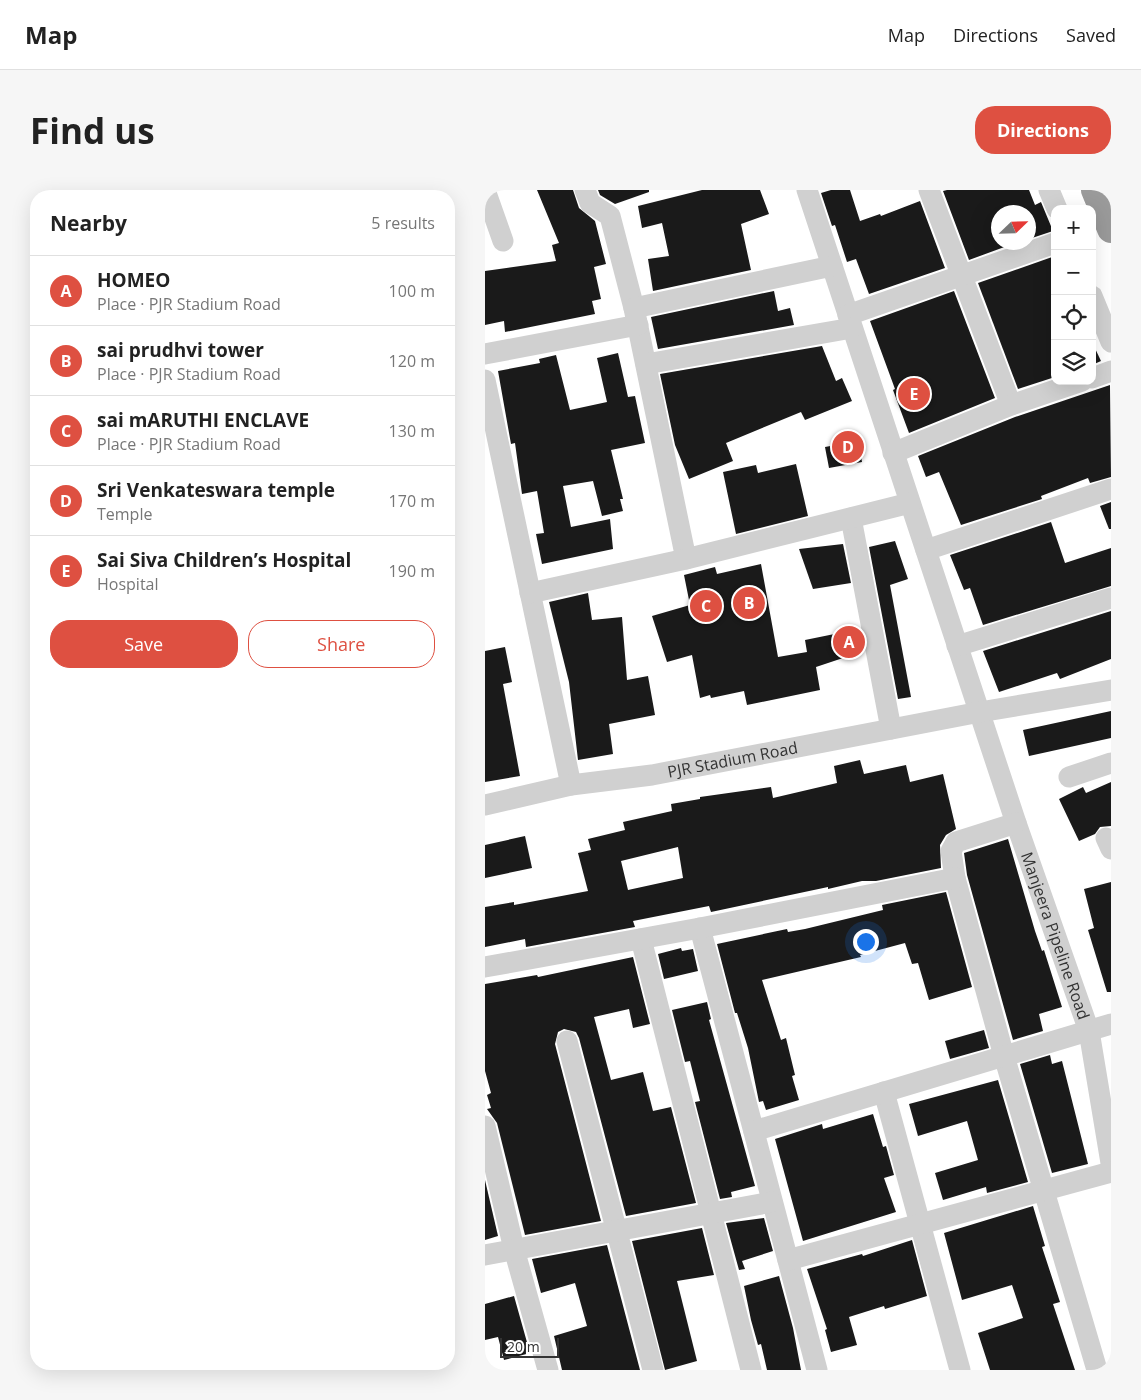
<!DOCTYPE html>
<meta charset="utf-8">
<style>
:root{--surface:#fff;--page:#f6f6f6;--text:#222;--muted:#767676;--line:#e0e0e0;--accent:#de5041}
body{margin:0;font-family:"Open Sans",sans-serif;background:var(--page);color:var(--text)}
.controls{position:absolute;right:15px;top:15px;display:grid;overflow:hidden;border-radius:10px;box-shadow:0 5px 20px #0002}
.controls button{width:45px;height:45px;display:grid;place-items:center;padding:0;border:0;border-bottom:1px solid var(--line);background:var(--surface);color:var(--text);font:25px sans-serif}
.compass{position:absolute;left:506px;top:15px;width:45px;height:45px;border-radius:50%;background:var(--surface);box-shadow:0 5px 20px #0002;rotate:67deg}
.scale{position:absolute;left:15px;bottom:12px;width:59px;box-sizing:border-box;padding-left:5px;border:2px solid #333;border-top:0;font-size:14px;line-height:18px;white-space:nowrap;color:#333;-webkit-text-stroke:4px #fff;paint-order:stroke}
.you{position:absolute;left:380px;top:751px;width:18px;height:18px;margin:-12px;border:4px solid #fff;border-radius:50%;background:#1a73e8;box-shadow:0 0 0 8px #1a73e833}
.badge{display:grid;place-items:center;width:32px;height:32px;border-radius:50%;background:var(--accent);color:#fff;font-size:16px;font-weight:700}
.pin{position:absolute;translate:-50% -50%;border:2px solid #fff;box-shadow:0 1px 5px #0006}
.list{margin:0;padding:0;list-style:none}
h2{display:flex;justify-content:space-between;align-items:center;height:65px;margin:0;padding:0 20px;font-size:21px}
h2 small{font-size:16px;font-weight:400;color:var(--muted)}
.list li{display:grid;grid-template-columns:32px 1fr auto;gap:15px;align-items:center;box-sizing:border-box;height:70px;padding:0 20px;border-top:1px solid var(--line)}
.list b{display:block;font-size:19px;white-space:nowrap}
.list p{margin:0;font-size:16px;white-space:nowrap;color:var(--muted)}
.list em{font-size:16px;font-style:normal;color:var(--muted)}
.actions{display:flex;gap:10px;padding:15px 20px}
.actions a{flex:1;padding:11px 0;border:1px solid var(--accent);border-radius:20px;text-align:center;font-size:18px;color:var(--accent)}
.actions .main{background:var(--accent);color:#fff}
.icon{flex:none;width:28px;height:28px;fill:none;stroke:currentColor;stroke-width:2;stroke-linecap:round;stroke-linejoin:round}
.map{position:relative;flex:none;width:626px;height:1180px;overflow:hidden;border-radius:20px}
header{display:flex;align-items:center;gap:30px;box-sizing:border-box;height:70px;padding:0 25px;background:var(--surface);border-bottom:1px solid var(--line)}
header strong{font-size:24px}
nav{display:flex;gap:28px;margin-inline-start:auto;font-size:18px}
.intro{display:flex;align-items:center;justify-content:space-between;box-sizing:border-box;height:120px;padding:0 30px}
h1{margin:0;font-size:35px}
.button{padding:12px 22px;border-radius:20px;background:var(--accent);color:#fff;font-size:18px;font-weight:700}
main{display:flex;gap:30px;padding:0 30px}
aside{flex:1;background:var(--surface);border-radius:20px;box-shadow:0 5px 20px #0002}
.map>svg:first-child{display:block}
.building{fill:#1a1a1a;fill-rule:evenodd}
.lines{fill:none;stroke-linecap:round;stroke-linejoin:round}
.minor{stroke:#d0d0d0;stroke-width:21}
.highway{stroke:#9a9a9a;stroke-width:28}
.labels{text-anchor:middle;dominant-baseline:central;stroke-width:5;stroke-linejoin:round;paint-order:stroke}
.street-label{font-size:16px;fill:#333;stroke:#fff}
</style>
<header>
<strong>Map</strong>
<nav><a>Map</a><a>Directions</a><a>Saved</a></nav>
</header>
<div class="intro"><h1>Find us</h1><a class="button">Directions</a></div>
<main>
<aside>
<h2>Nearby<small>5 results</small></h2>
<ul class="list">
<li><span class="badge">A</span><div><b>HOMEO</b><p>Place · PJR Stadium Road</p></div><em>100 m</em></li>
<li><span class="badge">B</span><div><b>sai prudhvi tower</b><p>Place · PJR Stadium Road</p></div><em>120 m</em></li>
<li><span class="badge">C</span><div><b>sai mARUTHI ENCLAVE</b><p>Place · PJR Stadium Road</p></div><em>130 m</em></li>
<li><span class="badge">D</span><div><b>Sri Venkateswara temple</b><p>Temple</p></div><em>170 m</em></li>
<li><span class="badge">E</span><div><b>Sai Siva Children’s Hospital</b><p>Hospital</p></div><em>190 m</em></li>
</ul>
<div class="actions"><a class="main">Save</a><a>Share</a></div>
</aside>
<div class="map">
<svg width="626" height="1180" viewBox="0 0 626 1180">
<rect width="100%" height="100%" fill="#fff"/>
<g class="building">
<path d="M52 0H88L94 18 110 31 121 74 109 77 116 109 107 111 110 124 20 142 19 131 0 135V81L71 71 67 55 74 53Z"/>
<path d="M113 0H164V2L130 14 115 5Z"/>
<path d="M217 0H275L284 24 256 34 266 80 168 101 163 69 184 66 177 33 157 38 153 16Z"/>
<path d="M346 0H365L375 31 395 24 396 26 435 11 460 78 384 104 371 69 362 72 350 35 347 36 336 3Z"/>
<path d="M462 0H544L550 15 556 12 568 41 544 49V22H514V52H533L484 70 458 1Z"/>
<path d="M570 66V187L533 199 493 93Z"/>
<path d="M289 101 293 121 305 118 309 135 173 159 166 127Z"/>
<path d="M469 101 510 208 424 243 408 200 410 199 385 131Z"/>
<path d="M607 152 616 171 607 175Z"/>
<path d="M337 156 351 191 357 188 367 211 320 230 316 222 241 253 248 271 204 289 190 255 175 184Z"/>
<path d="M133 163 143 207 150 206 160 253 126 260 138 309H135L138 321 117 326 108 291 78 296 86 337 125 329 128 359 57 374 51 344 59 343 52 301 37 304 30 253 26 254 13 181 55 173 54 169 71 165 85 220 122 212 112 168Z"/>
<path d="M625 195 626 287 605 293 603 288 556 306 557 309 476 335 454 282 441 287 433 266 530 227Z"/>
<path d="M373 251 377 272 344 278 340 257Z"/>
<path d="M311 274 323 326 251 344 238 282 271 275 273 283Z"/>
<path d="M626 312V339H624L615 316Z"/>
<path d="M566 332 580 373 626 358V396L498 435 485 398 479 400 465 365Z"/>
<path d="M410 351 423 389 405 395 426 507 413 509 384 357Z"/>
<path d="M358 354 366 393 328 399 314 359Z"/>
<path d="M276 374 293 467 322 462 320 450 374 439 379 461 331 477 335 500 262 515 259 501 226 508 225 505 215 508 207 465 182 472 167 426 205 415 199 385 230 377 232 384Z"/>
<path d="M103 403 107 430 137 427 142 490 163 486 170 525 124 534 128 564 93 570 84 492 64 412Z"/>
<path d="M626 421V469L575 489 572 483 514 502 498 461Z"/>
<path d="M20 457 27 492 18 494 35 586 0 592V461Z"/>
<path d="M626 521V548L544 566 538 540Z"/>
<path d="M375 570 379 584 421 575 425 592 458 584 471 639 461 645 455 655 456 678 391 691H377L343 699V697L226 722 224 716 148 731 150 737 41 757 40 749 0 757V717L29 712V715L103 701 93 663 106 660 103 649 140 640 138 632 187 621 186 614 215 609V607L286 597 288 608 352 593 349 576ZM193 657 198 688 143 700 136 671Z"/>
<path d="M626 592V636L615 637 610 644 594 651 574 609 598 597 601 603Z"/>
<path d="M40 646 47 678 0 688V655Z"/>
<path d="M523 649 550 741 557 761 559 760 577 817 554 824 558 841 528 850 482 685 479 663Z"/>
<path d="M626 692V802H622L603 740 609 738 599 699Z"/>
<path d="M461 702 487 797 444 810 433 773 427 774 420 753 375 765 376 767 277 790 296 850 301 848 310 885 307 886 314 910 281 920 278 911 274 912 263 858 252 823H250L232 754 302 739 303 742 320 739 398 720 397 715Z"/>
<path d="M196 758 197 761 208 759 213 781 179 789 173 764Z"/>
<path d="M148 767 165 834 148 838 144 819 109 827 126 890 158 882 168 921 186 917 211 1013 141 1026 94 848 91 842 79 839 73 842 70 854 116 1031 40 1045 12 933 2 919 6 918 2 905 6 903 0 881V794L52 785 53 787Z"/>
<path d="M222 812 226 829 224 830 270 996 246 1002 247 1007 235 1009 210 912 215 911 205 871 200 872 187 820Z"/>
<path d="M499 840 504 858 465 869 460 851Z"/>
<path d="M565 865 567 874 577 871 603 974 567 983 535 874Z"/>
<path d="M513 890 543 992 502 1003 501 997 458 1010 450 983 493 970 482 931 433 946 424 914Z"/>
<path d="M388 924 398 957 401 956 409 985 399 988 411 1022 318 1051 290 949 337 934 338 939Z"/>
<path d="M0 990 13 1046 0 1050Z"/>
<path d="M548 1016 560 1056 557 1057 575 1112 568 1114 590 1180H505L493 1143 538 1128 527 1095 477 1110 459 1043Z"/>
<path d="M279 1028 288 1061 257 1071 260 1079 254 1080 241 1033Z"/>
<path d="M217 1038 229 1085 192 1091 212 1171 180 1180 147 1051Z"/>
<path d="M427 1050 442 1106 400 1119 399 1116 364 1127 372 1155 346 1162 340 1140 342 1139 322 1079 377 1064 378 1066Z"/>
<path d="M122 1055 155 1180H77L69 1146 102 1136 90 1093 56 1103 47 1069Z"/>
<path d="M294 1086 308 1138 316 1180H282L276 1154 273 1155 266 1130 259 1096Z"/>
<path d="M29 1106 45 1163 19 1170 13 1147 0 1150V1114Z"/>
</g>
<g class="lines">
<g class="minor">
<path d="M0 0 18 51"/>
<path d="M100 0 105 13 125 26 149 118 201 369"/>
<path id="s1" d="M322 0 531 633 604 841 626 973"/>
<path d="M444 0 526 215"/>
<path d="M564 0 572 19"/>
<path d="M607 106 626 152"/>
<path d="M149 118 347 76"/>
<path d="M363 125 570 53"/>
<path d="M0 164 153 135"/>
<path d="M161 174 367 138"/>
<path d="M607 188 626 181"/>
<path d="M0 190 86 595"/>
<path d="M408 263 526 215 597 191"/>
<path d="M366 328 406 539"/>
<path d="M441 360 626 299"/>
<path d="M45 403 201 369 425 313"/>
<path d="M472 456 626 408"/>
<path d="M584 587 626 573"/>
<path id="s2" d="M0 615 86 595 167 585 495 522 626 500"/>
<path d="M531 633 471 652 466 661 470 688 519 866 612 1180"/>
<path d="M621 648 626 659"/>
<path d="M215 738 332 1180"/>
<path d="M156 749 266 1180"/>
<path d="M0 777 215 738 470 688"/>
<path d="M82 851 168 1180"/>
<path d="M399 902 475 1180"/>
<path d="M0 936 29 1059 63 1180"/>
<path d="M269 941 626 834"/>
<path d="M0 1065 287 1012"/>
<path d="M303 1070 626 982"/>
</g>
<path class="highway" d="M610 0 626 39"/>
</g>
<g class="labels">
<g class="street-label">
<text stroke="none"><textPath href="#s2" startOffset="252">PJR Stadium Road</textPath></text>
<text stroke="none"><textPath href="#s1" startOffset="786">Manjeera Pipeline Road</textPath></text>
</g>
</g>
</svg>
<div class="controls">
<button>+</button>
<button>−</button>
<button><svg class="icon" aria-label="locate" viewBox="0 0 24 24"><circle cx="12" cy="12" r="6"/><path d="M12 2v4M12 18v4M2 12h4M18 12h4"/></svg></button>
<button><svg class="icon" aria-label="layers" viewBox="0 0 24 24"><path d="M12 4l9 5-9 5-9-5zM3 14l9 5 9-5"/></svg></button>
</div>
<svg class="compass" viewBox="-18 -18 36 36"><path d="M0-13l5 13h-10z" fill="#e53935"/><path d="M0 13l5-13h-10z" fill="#767676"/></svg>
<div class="scale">20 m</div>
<div class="you"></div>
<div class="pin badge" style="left:364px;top:452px">A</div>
<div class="pin badge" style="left:264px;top:413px">B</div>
<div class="pin badge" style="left:221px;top:416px">C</div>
<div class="pin badge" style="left:363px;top:257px">D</div>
<div class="pin badge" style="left:429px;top:204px">E</div>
</div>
</main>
